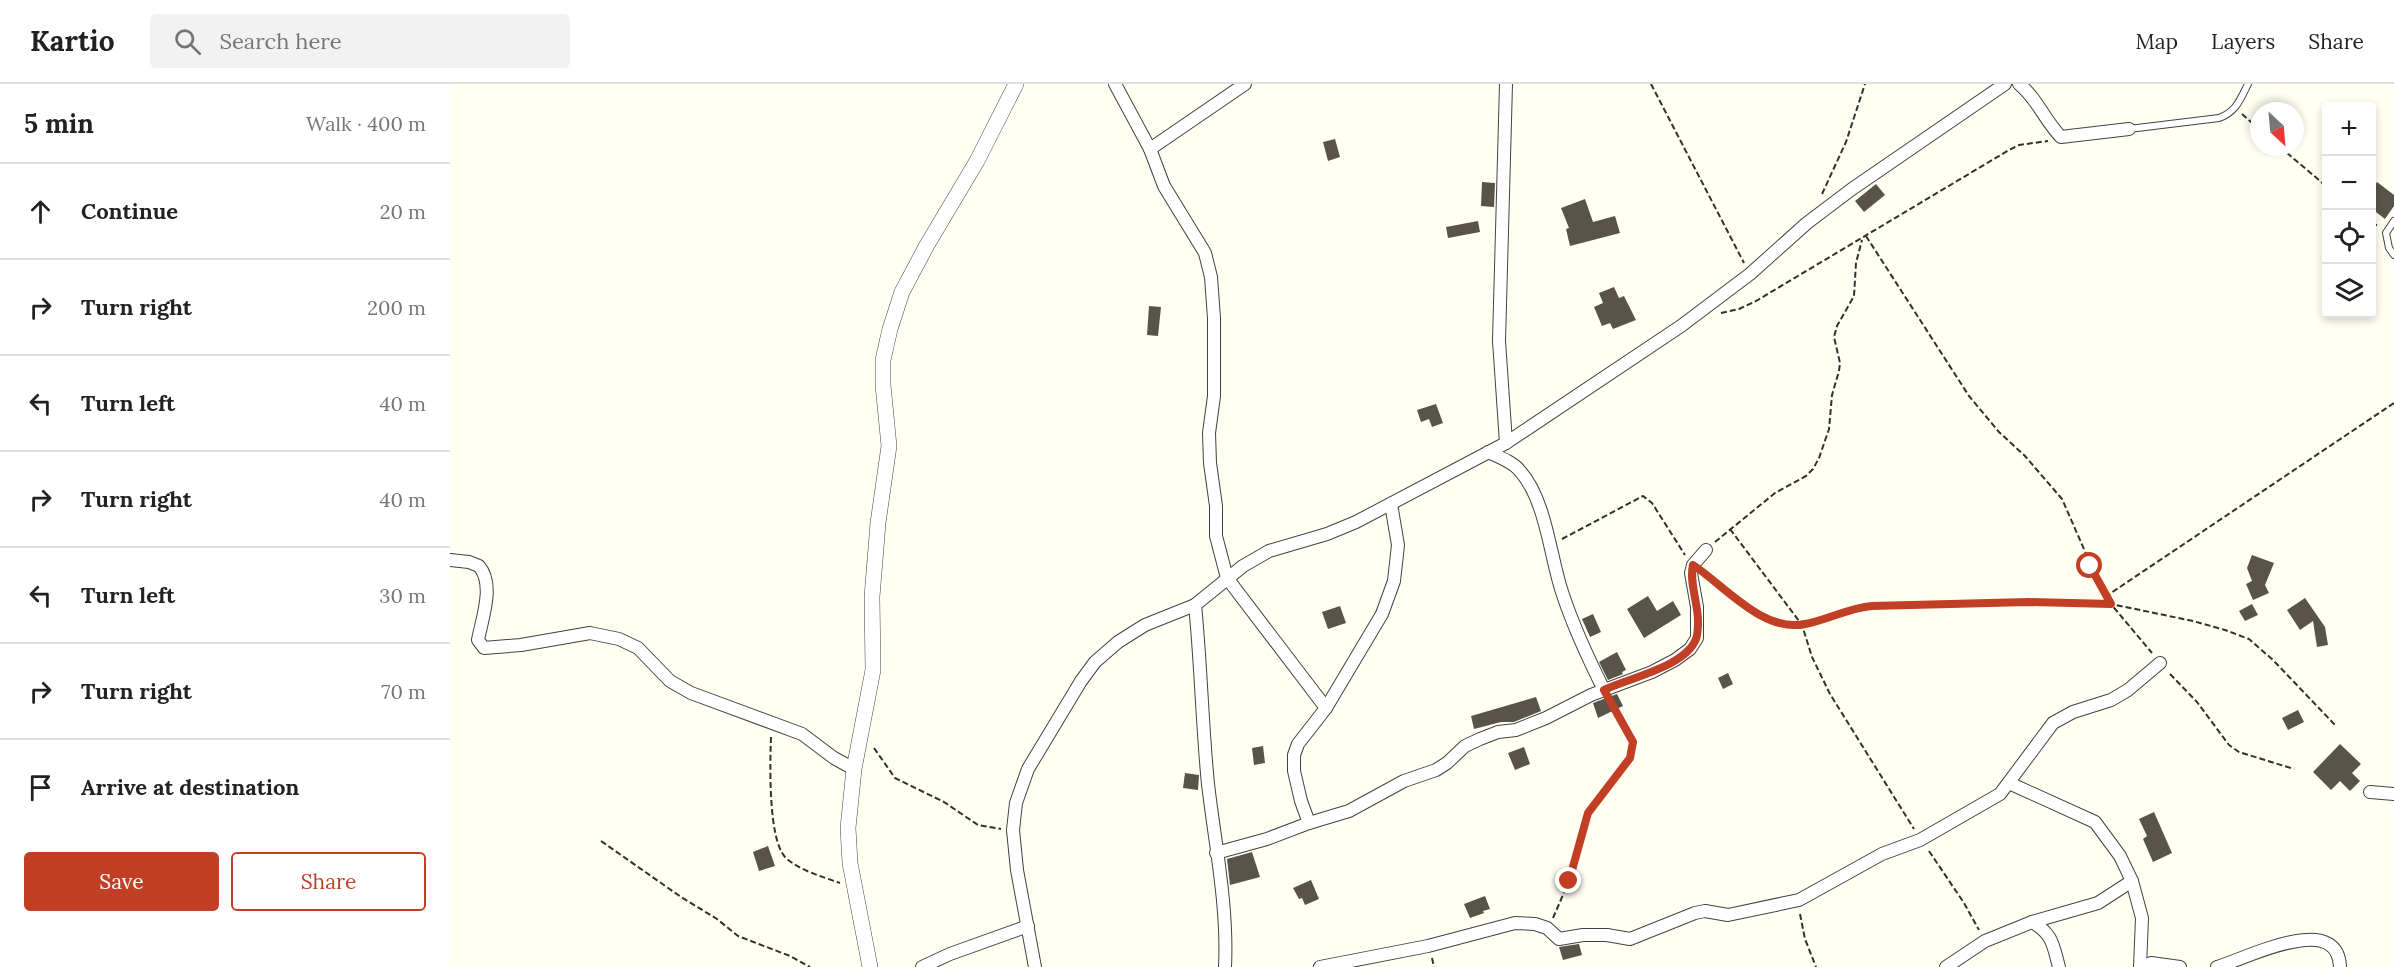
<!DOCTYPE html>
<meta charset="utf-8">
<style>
:root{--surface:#fff;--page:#f2f2f2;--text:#222;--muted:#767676;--line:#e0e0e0;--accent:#c13f25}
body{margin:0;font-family:Lora,serif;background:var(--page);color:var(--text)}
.controls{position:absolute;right:18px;top:18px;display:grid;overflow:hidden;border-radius:6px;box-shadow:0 3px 9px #0003}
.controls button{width:54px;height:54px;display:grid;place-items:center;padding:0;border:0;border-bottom:2px solid var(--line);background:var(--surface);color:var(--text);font:30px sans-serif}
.compass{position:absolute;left:1800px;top:18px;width:54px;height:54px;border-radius:50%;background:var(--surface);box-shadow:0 3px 9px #0003;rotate:154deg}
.stop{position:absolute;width:18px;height:18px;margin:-14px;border:4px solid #c13f25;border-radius:50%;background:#fff}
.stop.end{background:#c13f25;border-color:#fff;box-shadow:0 2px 6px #0008}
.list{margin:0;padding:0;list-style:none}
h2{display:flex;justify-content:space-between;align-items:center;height:78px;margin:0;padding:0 24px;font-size:26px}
h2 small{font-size:20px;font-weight:400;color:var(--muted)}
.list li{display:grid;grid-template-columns:39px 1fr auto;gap:18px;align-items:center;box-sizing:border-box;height:96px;padding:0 24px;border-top:2px solid var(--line)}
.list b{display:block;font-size:22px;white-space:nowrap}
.list em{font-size:20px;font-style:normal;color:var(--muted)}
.actions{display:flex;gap:12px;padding:18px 24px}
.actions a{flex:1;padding:14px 0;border:2px solid var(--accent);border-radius:6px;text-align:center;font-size:21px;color:var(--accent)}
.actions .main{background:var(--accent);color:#fff}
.icon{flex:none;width:33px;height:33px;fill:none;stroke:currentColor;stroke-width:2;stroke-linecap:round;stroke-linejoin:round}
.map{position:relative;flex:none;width:1944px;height:883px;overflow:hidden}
header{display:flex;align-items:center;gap:36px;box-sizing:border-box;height:84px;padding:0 30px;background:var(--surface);border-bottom:2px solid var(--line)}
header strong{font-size:28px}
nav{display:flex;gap:33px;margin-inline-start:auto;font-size:21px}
.search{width:420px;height:54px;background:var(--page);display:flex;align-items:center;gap:15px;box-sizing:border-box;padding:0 21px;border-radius:6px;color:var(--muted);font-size:22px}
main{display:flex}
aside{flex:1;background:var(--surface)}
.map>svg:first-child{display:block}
.building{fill:#58534b}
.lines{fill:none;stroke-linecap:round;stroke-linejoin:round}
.service-casing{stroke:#424242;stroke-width:8}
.minor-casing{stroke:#424242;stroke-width:14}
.tertiary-casing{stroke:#424242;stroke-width:16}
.path{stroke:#313131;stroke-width:2;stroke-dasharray:6 3;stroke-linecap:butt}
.service{stroke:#fff;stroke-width:6}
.minor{stroke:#fff;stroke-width:12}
.tertiary{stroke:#fff;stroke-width:15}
.route{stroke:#c13f25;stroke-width:8}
</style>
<header>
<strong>Kartio</strong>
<div class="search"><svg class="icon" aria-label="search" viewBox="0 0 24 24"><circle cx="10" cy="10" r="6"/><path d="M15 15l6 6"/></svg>Search here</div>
<nav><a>Map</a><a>Layers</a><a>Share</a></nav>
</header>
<main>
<aside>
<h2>5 min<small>Walk · 400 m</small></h2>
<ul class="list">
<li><svg class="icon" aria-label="ahead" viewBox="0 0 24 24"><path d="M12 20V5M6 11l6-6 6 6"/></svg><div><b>Continue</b></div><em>20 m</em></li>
<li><svg class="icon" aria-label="right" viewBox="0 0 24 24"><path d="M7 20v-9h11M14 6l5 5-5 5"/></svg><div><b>Turn right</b></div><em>200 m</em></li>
<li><svg class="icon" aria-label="left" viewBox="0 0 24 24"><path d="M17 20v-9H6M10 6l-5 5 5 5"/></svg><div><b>Turn left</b></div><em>40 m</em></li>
<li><svg class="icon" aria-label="right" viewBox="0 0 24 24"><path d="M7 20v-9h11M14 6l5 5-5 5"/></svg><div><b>Turn right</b></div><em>40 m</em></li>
<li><svg class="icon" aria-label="left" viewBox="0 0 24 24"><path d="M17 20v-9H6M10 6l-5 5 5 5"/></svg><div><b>Turn left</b></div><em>30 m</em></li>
<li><svg class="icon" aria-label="right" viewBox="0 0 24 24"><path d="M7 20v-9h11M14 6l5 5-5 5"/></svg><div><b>Turn right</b></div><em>70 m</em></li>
<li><svg class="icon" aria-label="arrive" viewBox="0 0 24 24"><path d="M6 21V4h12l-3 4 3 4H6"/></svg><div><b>Arrive at destination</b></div></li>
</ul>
<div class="actions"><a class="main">Save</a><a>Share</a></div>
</aside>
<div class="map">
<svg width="1944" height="883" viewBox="0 0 1944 883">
<rect width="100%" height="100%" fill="#fffff2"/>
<g class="building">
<path d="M885 55 890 73 878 77 873 58Z"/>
<path d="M1032 98 1045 99 1044 123 1031 122Z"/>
<path d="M1927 98 1944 111V122L1935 135 1922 125V105Z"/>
<path d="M1426 100 1435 111 1414 128 1405 117Z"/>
<path d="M1135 115 1143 138 1165 132 1170 149 1120 162 1116 145 1119 144 1111 124Z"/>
<path d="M1028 137 1030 148 998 154 996 143Z"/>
<path d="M1164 203 1169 214 1174 212 1186 236 1163 245 1160 239 1152 242 1144 223 1153 219 1149 209Z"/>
<path d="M699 222 711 223 708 252 697 251Z"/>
<path d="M986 320 993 339 982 343 979 335 971 338 967 326Z"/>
<path d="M1802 471 1824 479 1815 501 1819 509 1803 516 1796 500 1802 497 1797 484Z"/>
<path d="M1198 512 1207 527 1223 517 1231 531 1194 554 1177 525Z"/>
<path d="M1855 514 1875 543 1878 561 1867 563 1863 537 1850 546 1837 526Z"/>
<path d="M1802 520 1808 531 1795 537 1789 527Z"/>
<path d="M890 522 896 539 878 545 872 528Z"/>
<path d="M1143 530 1151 548 1140 553 1132 535Z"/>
<path d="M1167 568 1176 586 1172 588 1173 590 1158 596 1149 578Z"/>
<path d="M1278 589 1283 600 1273 605 1268 594Z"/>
<path d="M1167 610 1173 622 1148 634 1143 619Z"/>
<path d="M1086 613 1091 627 1064 638H1051L1024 645 1021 632Z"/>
<path d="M1848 626 1854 638 1838 646 1832 634Z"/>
<path d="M1890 660 1911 680 1902 689 1910 697 1900 707 1890 697 1881 706 1863 688Z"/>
<path d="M813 662 815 679 804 681 802 664Z"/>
<path d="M1074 663 1080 680 1065 686 1058 669Z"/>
<path d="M735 689 749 691 748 706 733 704Z"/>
<path d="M1704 728 1722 769 1703 778 1693 755 1697 752 1689 735Z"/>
<path d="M318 762 325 782 309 787 303 768Z"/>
<path d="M802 768 810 793 780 801 777 775Z"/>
<path d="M861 796 869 815 855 821 852 814 849 815 843 804Z"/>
<path d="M1035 812 1040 825 1033 827 1034 829 1020 834 1014 820Z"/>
<path d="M1129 860 1132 871 1113 876 1109 863Z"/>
</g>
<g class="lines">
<g class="service-casing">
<g id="service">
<path d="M1679 45 1769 34C1786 28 1790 16 1798 0"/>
<path d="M1944 137 1936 149 1939 164 1944 171"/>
</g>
</g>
<g class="minor-casing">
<g id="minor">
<path d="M665 0 700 65 714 102 755 169 761 193 764 234V312L759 349 760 379 766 422V452L777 494 876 624"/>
<path d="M1569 0C1587 14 1595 37 1611 53L1679 45"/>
<path d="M700 65 795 0"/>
<path d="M1056 359 1049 257 1056 0"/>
<path d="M1038 368C1049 373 1063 378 1070 387 1096 416 1100 472 1112 508 1123 542 1138 574 1154 606"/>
<path d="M0 476 19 478 29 482C45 501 32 534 28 556L34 564 71 561 140 549 169 555 188 564 220 597 241 609 352 650 384 674 404 685"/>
<path d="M745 521C751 580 752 640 758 700 765 760 778 822 775 883"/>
<path d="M1559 699 1645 738 1670 772 1682 797 1692 834 1690 883"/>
<path d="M1920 708 1944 710"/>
<path d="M859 739 851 717 844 687V671L848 660 876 624 932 530 944 497 948 461 941 420"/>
<path d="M766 769 817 755 859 739 899 727 954 697 986 686 997 679 1015 662 1030 655 1048 648 1066 646 1096 634 1141 611 1202 588 1225 576 1240 565 1247 554V523L1241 489 1243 481 1256 466"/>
<path d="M1582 838C1603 850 1603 861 1609 883"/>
<path d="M472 883 500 870 578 842"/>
<path d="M585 883 567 786 563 746 566 719 578 685 631 597 645 578 668 558 695 541 745 521 793 482 819 467 877 450 906 438 1056 359 1231 242 1300 190 1357 139 1402 105 1555 0"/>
<path d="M870 883 978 862 1065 839 1085 840 1097 844 1109 855 1133 851H1157L1180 855 1245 829 1255 827 1278 831 1349 816 1432 770 1470 756 1550 710 1603 639 1623 628 1661 616 1678 606 1710 579"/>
<path d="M1496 883 1535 857 1582 838 1648 819 1682 797"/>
<path d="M1691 883 1701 879 1730 883"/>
<path d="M1767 883C1795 875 1888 826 1890 883"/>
</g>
</g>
<g class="tertiary-casing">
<path id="tertiary" d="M420 883 400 779 398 744 404 685 423 586 422 513 428 439 439 362 433 301V276L440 245 452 208 477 161 527 77 566 0"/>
</g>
<g class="path">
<path d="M1201 0 1294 179"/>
<path d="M1792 30 1809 45"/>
<path d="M1830 63 1876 102"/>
<path d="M1372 110 1396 58 1415 0"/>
<path d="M1922 138 1929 143"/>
<path d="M1416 152 1519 312 1549 348 1575 372 1612 415 1655 513 1702 569"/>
<path d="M1271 229 1289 225 1306 217 1559 66 1569 61 1598 57"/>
<path d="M1280 445 1352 541 1362 573 1380 610 1464 745"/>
<path d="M1112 455 1193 412 1202 419 1235 471"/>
<path d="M1265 458 1325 409 1356 392 1363 385 1369 374 1379 345 1382 311 1389 287 1390 279 1384 253 1387 242 1404 212 1406 179 1412 156"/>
<path d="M1254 489 1300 526 1316 535 1336 540 1352 541 1369 537 1406 523 1578 518 1661 520 1743 537 1775 546 1799 555 1823 576 1886 642"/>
<path d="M1655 513 1944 319"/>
<path d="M1720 590 1747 618 1779 661 1789 668 1844 685"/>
<path d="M321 653C320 679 318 754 335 773 348 786 373 793 390 799"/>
<path d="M424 664 445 694 494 718 528 741 551 745"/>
<path d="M151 757 231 813 267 835 288 852 340 872 360 883"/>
<path d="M1479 767 1514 819 1529 846"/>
<path d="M1350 830 1355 855 1366 883"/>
<path d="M1103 834 1119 797 1138 729 1180 674 1183 658 1161 617"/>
<path d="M982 874 984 883"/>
</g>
<use href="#service" class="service"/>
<use href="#minor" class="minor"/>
<use href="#tertiary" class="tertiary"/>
</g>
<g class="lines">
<path class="route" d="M1119 797 1138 729 1180 674 1183 658 1154 606C1179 594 1235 583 1246 555 1248 550 1248 542 1248 537 1248 519 1239 498 1243 481 1275 502 1313 549 1355 540 1378 536 1398 524 1422 522L1578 518 1661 520 1640 482"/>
</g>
</svg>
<div class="controls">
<button>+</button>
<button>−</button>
<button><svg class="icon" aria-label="locate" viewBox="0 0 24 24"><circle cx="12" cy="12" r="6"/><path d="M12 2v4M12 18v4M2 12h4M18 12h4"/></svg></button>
<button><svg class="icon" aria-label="layers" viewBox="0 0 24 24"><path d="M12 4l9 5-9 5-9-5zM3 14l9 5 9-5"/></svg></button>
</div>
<svg class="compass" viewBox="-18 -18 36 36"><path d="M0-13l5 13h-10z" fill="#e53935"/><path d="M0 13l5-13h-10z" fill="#767676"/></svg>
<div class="stop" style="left:1640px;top:482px"></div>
<div class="stop end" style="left:1119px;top:797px"></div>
</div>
</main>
